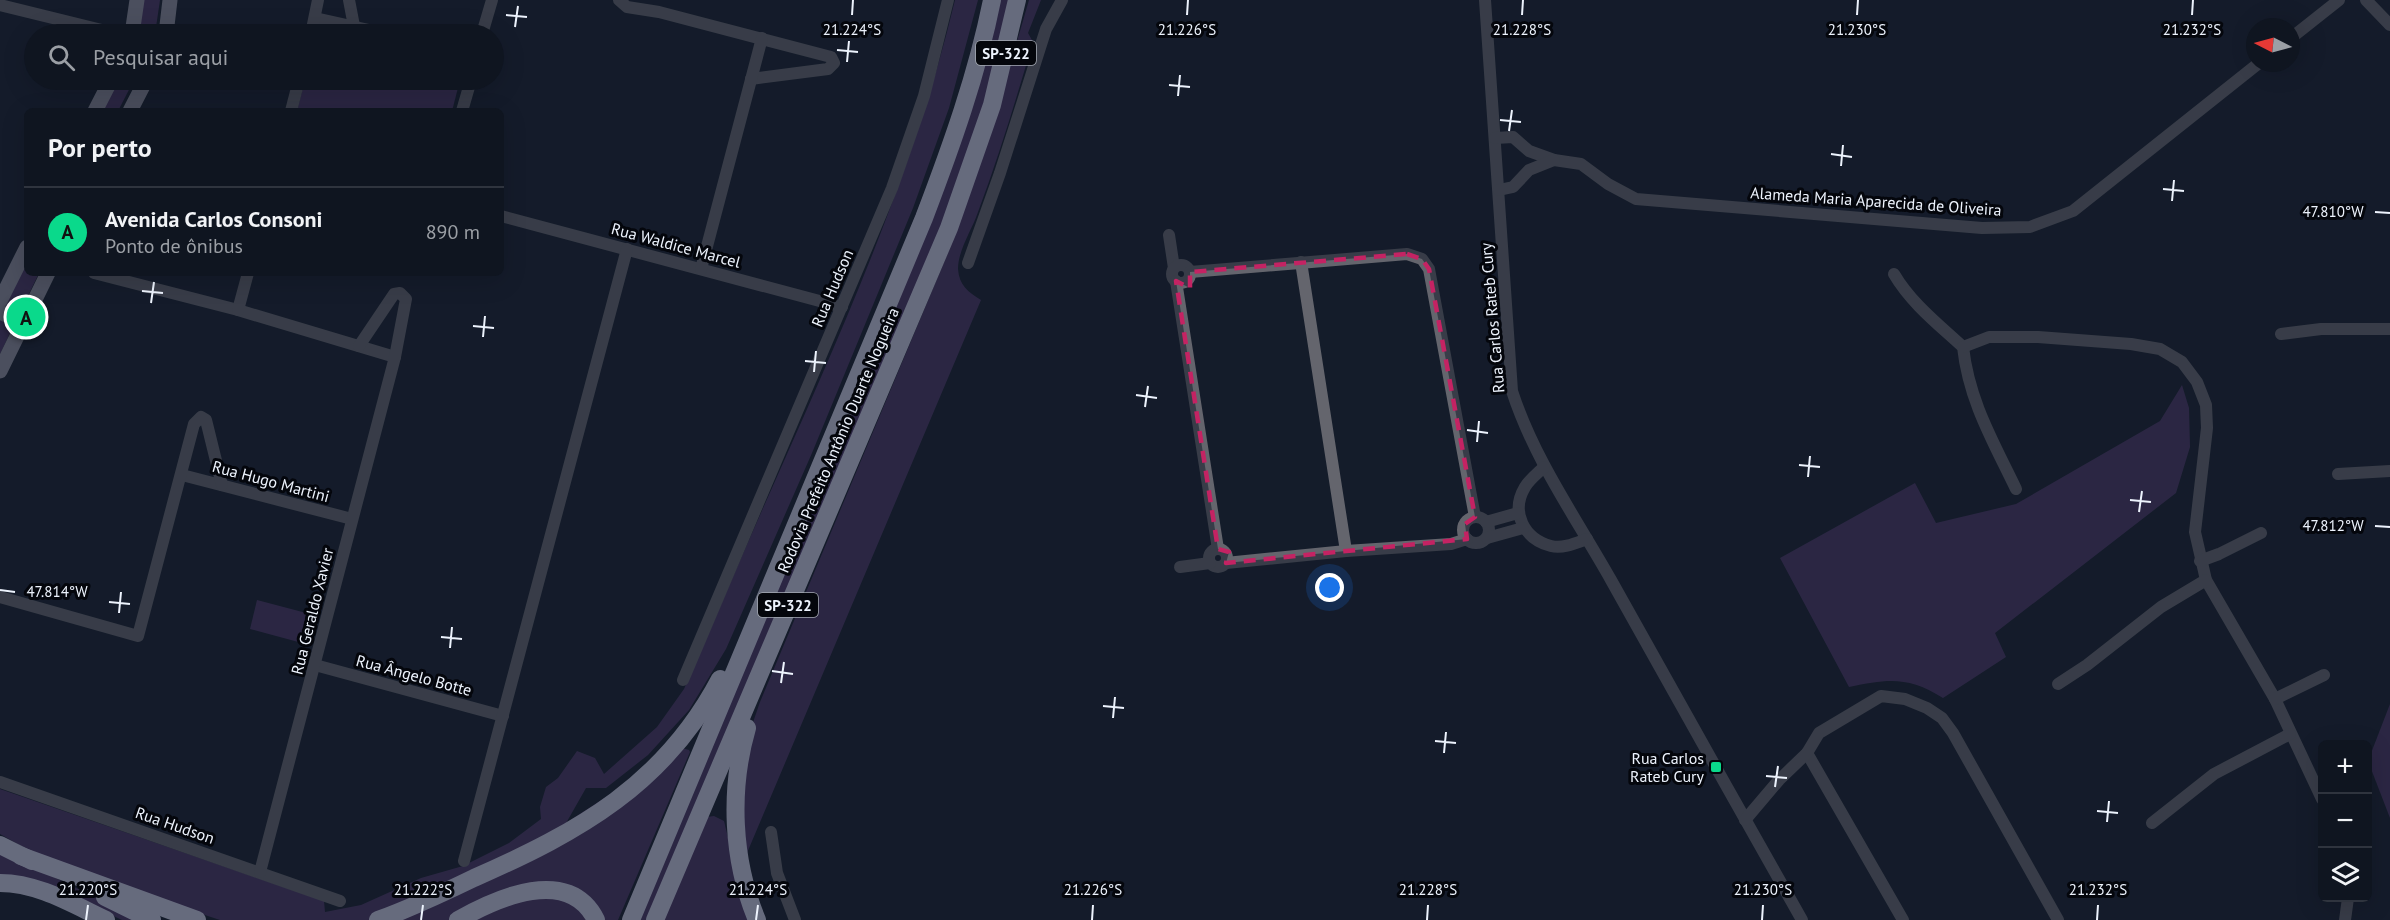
<!DOCTYPE html>
<html lang="pt">
<meta charset="utf-8">
<style>
:root{--surface:#0f1520;--page:#1d222d;--text:#f1f3f6;--muted:#9b9fa5;--line:#2f343e;--accent:#0ad98b}
body{margin:0;font-family:"PT Sans",sans-serif;background:var(--page);color:var(--text)}
.controls{position:absolute;right:18px;bottom:18px;display:grid;overflow:hidden;border-radius:9px;box-shadow:0 6px 24px #0002}
.controls button{width:54px;height:54px;display:grid;place-items:center;padding:0;border:0;border-bottom:2px solid var(--line);background:var(--surface);color:var(--text);font:30px sans-serif}
.compass{position:absolute;left:2246px;top:18px;width:54px;height:54px;border-radius:50%;background:var(--surface);box-shadow:0 6px 24px #0002;rotate:276deg}
.you{position:absolute;left:1330px;top:588px;width:21px;height:21px;margin:-15px;border:4px solid #fff;border-radius:50%;background:#1a73e8;box-shadow:0 0 0 9px #1a73e833}
.badge{display:grid;place-items:center;width:39px;height:39px;border-radius:50%;background:var(--accent);color:#111;font-size:20px;font-weight:700}
.pin{position:absolute;translate:-50% -50%;border:3px solid #fff;box-shadow:0 2px 6px #0006}
.list{margin:0;padding:0;list-style:none}
h2{display:flex;justify-content:space-between;align-items:center;height:78px;margin:0;padding:0 24px;font-size:26px}
h2 small{font-size:20px;font-weight:400;color:var(--muted)}
.list li{display:grid;grid-template-columns:39px 1fr auto;gap:18px;align-items:center;box-sizing:border-box;height:90px;padding:0 24px;border-top:2px solid var(--line)}
.list b{display:block;font-size:22px;white-space:nowrap}
.list p{margin:0;font-size:20px;white-space:nowrap;color:var(--muted)}
.list em{font-size:20px;font-style:normal;color:var(--muted)}
.icon{flex:none;width:33px;height:33px;fill:none;stroke:currentColor;stroke-width:2;stroke-linecap:round;stroke-linejoin:round}
.map{position:relative;flex:none;width:2390px;height:920px;overflow:hidden}
.search{position:absolute;background:var(--surface);box-shadow:0 6px 24px #0002;left:24px;top:24px;width:480px;height:66px;display:flex;align-items:center;gap:15px;box-sizing:border-box;padding:0 21px;border-radius:33px;color:var(--muted);font-size:22px}
.panel{position:absolute;background:var(--surface);box-shadow:0 6px 24px #0002;left:24px;top:108px;width:480px;height:168px;border-radius:9px}
.map>svg:first-child{display:block}
.green{fill:#483463}
.lines{fill:none;stroke-linecap:round;stroke-linejoin:round}
.street{stroke:#64656d;stroke-width:12}
.secondary{stroke:#8e8f9d;stroke-width:15}
.highway{stroke:#cbcde3;stroke-width:18}
.marked{fill:none;stroke:#c42363;stroke-width:4.5;stroke-dasharray:12 8;stroke-linejoin:round}
.ticks{fill:none;stroke:#edf3fd;stroke-width:2}
.poi-dot{fill:#0ad98b;stroke:#04060c;stroke-width:2}
.labels{text-anchor:middle;dominant-baseline:central;stroke-width:6;stroke-linejoin:round;paint-order:stroke}
.shield{fill:#04060c;stroke:#a7acb5;stroke-width:1.5}
.shield-label{font-size:15px;font-weight:bold;fill:#edf3fd}
.street-label{font-size:16px;fill:#edf3fd;stroke:#04060c}
.poi-label{font-size:16px;fill:#edf3fd;stroke:#04060c;text-anchor:end}
.ticks-label{font-size:15px;text-anchor:middle;fill:#edf3fd;stroke:#04060c;stroke-width:6;stroke-linejoin:round;paint-order:stroke}
</style>
<div class="map">
<svg width="2390" height="920" viewBox="0 0 2390 920">
<rect width="100%" height="100%" fill="#141c2a"/>
<g class="green">
<path d="M142 0H160L155 34H137Z"/>
<path d="M955 0H978L949 108 913 208 812 453 726 649 689 710 648 755 606 788H586L565 825 506 856 369 920H220L111 884 25 848 0 834V789L324 901 325 912 361 905 421 878 463 866 509 843 541 819 540 807 546 787 558 778 577 751 595 758 604 774 657 727 684 689 711 628C798 421 903 219 955 0Z"/>
<path d="M1000 0H1011L998 57 956 195 646 920H639Z"/>
<path d="M1029 0H1041L1028 33 1033 42C1016 99 999 156 978 212 972 230 958 250 958 269 959 285 968 292 981 300L744 860 740 829 749 734 760 702 947 255C980 171 1004 86 1029 0Z"/>
<path d="M116 80H134L118 111H100Z"/>
<path d="M305 80H460L452 111H297Z"/>
<path d="M27 257V273H39L0 354V312Z"/>
<path d="M2182 385 2189 408 2190 447 2176 493 1995 633 2006 657 1943 698C1908 676 1888 679 1849 687L1780 558 1915 483 1936 523 2016 504 2160 421Z"/>
<path d="M257 600 310 614 302 643 250 629Z"/>
<path d="M2390 704V818L2368 761Z"/>
<path d="M682 748 689 750 690 752 618 920H605L569 889 450 920H391L476 881Z"/>
<path d="M714 816 724 821 748 920H663L707 817Z"/>
<path d="M0 851 142 920H122L46 884 0 877Z"/>
<path d="M527 897H564L591 920H473Z"/>
</g>
<g class="lines">
<g class="street">
<path d="M349 0 354 26"/>
<path d="M619 0 627 7 659 12 831 57 834 63 828 69 751 79"/>
<path d="M1485 0 1512 391C1534 459 1576 518 1611 580 1674 693 1738 807 1802 920"/>
<path d="M2366 0 2390 25"/>
<path d="M0 5 118 34"/>
<path d="M315 18 387 34"/>
<path d="M311 34 318 0"/>
<path d="M482 34 492 0"/>
<path d="M2291 38 2339 0"/>
<path d="M291 111 299 80"/>
<path d="M462 111 471 80"/>
<path d="M1495 138 1513 137 1529 151 1554 160 1581 164 1608 184 1636 199 1982 228 2030 227 2073 211 2259 63"/>
<path d="M1499 190 1513 187 1529 170 1554 160"/>
<path d="M501 216 842 307"/>
<path d="M1169 235 1174 268"/>
<path d="M1301 262 1346 551"/>
<path d="M968 263 1000 173 1046 29 1062 0"/>
<circle cx="1181" cy="274" r="9"/>
<path d="M701 269 762 38"/>
<path d="M1190 272 1407 254 1422 259 1429 269 1475 517"/>
<path d="M94 273 238 310 395 357"/>
<path d="M1894 274C1911 303 1938 324 1963 347 1969 401 1993 441 2016 489"/>
<path d="M1176 281 1218 549"/>
<path d="M238 310 248 273"/>
<path d="M2281 334 2321 329H2390"/>
<path d="M1963 347 1989 337H2038L2131 344 2160 349 2182 362 2197 382 2206 405 2207 428 2195 532 2206 580 2275 699 2322 799"/>
<path d="M1544 467C1538 473 1529 480 1525 487 1510 512 1524 539 1551 546 1563 549 1576 543 1587 539"/>
<path d="M2338 474 2390 471"/>
<path d="M182 475 352 519"/>
<circle cx="1476" cy="530" r="13"/>
<path d="M1486 522 1518 513"/>
<path d="M1487 538 1523 528"/>
<circle cx="1218" cy="558" r="9"/>
<path d="M2200 561 2219 554 2261 533"/>
<path d="M1226 563 1346 551 1451 544 1467 539"/>
<path d="M1180 567 1210 563"/>
<path d="M0 597 138 636 194 424 201 417 206 420 222 485"/>
<path d="M315 665 503 716"/>
<path d="M683 680 892 188 924 96 948 0"/>
<path d="M2058 684 2087 665 2161 607 2206 580"/>
<path d="M2275 699 2324 675"/>
<path d="M1807 753 1903 920"/>
<path d="M0 782 340 901"/>
<path d="M1745 820 1779 780 1807 753 1819 733 1881 696 1905 699 1927 708 1942 718 1953 733 2058 920"/>
<path d="M2152 823 2214 774 2290 734"/>
<path d="M771 832 777 873 795 920"/>
<path d="M464 861 627 249"/>
<path d="M260 872 395 357 406 299 400 293 394 294 359 346"/>
<path d="M2345 920 2348 898"/>
</g>
<g class="secondary">
<path d="M132 34 137 0"/>
<path d="M166 34 170 0"/>
<path d="M95 111 111 80"/>
<path d="M130 111 146 80"/>
<path d="M0 301 27 247"/>
<path d="M0 312 23 323"/>
<path d="M0 371 48 273"/>
</g>
<g class="highway">
<path d="M747 728C729 790 732 860 757 920"/>
<path d="M0 845 32 861"/>
<path d="M21 856 197 920"/>
<path d="M0 883C38 883 72 904 106 920"/>
<path d="M105 897 152 920"/>
<path d="M378 920C411 908 443 893 474 878 579 832 665 784 720 679"/>
<path d="M458 920C497 898 569 865 596 920"/>
<path d="M631 920 924 218C951 147 977 75 992 0"/>
<path d="M655 920 949 228 992 105 1017 0"/>
</g>
</g>
<path d="M0 0H2390V920H0ZM1407 254 1422 259 1429 269 1475 517 1465 524 1467 539 1226 563 1229 552 1218 549 1176 281 1190 288V272Z" fill="#141c2a" fill-opacity=".55" fill-rule="evenodd"/>
<path class="marked" d="M1407 254 1422 259 1429 269 1475 517 1465 524 1467 539 1226 563 1229 552 1218 549 1176 281 1190 288V272Z"/>
<path class="ticks" d="M506 15 527 17M852 15 853 0M1187 15 1188 0M1522 15 1523 0M1857 15 1858 0M2192 15 2193 0M515 27 518 6M837 50 858 52M847 62 849 41M1169 85 1190 87M1178 96 1180 75M1500 120 1521 122M1509 131 1512 110M1831 154 1852 157M1841 166 1843 145M2163 189 2184 191M2172 201 2174 180M2375 212 2390 213M142 291 163 293M151 303 154 282M473 326 494 328M483 337 485 316M805 361 826 363M814 372 816 351M1136 395 1157 398M1145 407 1148 386M1467 430 1488 433M1477 442 1479 421M1799 465 1820 467M1808 477 1810 456M2130 500 2151 502M2139 512 2142 491M2375 526 2390 527M0 590 15 592M109 602 130 604M119 613 121 592M441 637 462 639M450 648 452 627M772 671 793 674M781 683 784 662M1103 706 1124 708M1113 718 1115 697M1435 741 1456 743M1444 753 1446 732M1766 776 1787 778M1775 787 1778 766M2097 811 2118 813M2107 822 2109 801M86 920 88 905M421 920 423 905M756 920 758 905M1092 920 1093 905M1427 920 1428 905M1762 920 1763 905M2097 920 2098 905"/>
<rect class="poi-dot" x="1710" y="761" width="12" height="12" rx="3"/>
<g class="labels">
<g class="shield">
<rect x="976" y="41" width="60" height="24" rx="4.5"/>
<rect x="758" y="593" width="60" height="24" rx="4.5"/>
</g>
<g class="shield-label">
<text x="1006" y="53">SP-322</text>
<text x="788" y="605">SP-322</text>
</g>
<g class="street-label">
<text transform="translate(1876 201) rotate(4)">Alameda Maria Aparecida de Oliveira</text>
<text transform="translate(676 245) rotate(15)">Rua Waldice Marcel</text>
<text transform="translate(832 288) rotate(-67)">Rua Hudson</text>
<text transform="translate(1492 318) rotate(-95)">Rua Carlos Rateb Cury</text>
<text transform="translate(838 440) rotate(-67)">Rodovia Prefeito Antônio Duarte Nogueira</text>
<text transform="translate(271 481) rotate(15)">Rua Hugo Martini</text>
<text transform="translate(312 611) rotate(-76)">Rua Geraldo Xavier</text>
<text transform="translate(414 675) rotate(15)">Rua Ângelo Botte</text>
<text transform="translate(175 825) rotate(19)">Rua Hudson</text>
</g>
<g class="poi-label">
<text x="1704" y="758">Rua Carlos<tspan x="1704" dy="18">Rateb Cury</tspan></text>
</g>
</g>
<g class="ticks-label">
<text x="852" y="35">21.224°S</text>
<text x="1187" y="35">21.226°S</text>
<text x="1522" y="35">21.228°S</text>
<text x="1857" y="35">21.230°S</text>
<text x="2192" y="35">21.232°S</text>
<text x="2333" y="217">47.810°W</text>
<text x="2333" y="531">47.812°W</text>
<text x="57" y="597">47.814°W</text>
<text x="88" y="895">21.220°S</text>
<text x="423" y="895">21.222°S</text>
<text x="758" y="895">21.224°S</text>
<text x="1093" y="895">21.226°S</text>
<text x="1428" y="895">21.228°S</text>
<text x="1763" y="895">21.230°S</text>
<text x="2098" y="895">21.232°S</text>
</g>
</svg>
<div class="controls">
<button>+</button>
<button>−</button>
<button><svg class="icon" aria-label="layers" viewBox="0 0 24 24"><path d="M12 4l9 5-9 5-9-5zM3 14l9 5 9-5"/></svg></button>
</div>
<svg class="compass" viewBox="-18 -18 36 36"><path d="M0-13l5 13h-10z" fill="#e53935"/><path d="M0 13l5-13h-10z" fill="#9b9fa5"/></svg>
<div class="you"></div>
<div class="pin badge" style="left:26px;top:317px">A</div>
<div class="search"><svg class="icon" aria-label="search" viewBox="0 0 24 24"><circle cx="10" cy="10" r="6"/><path d="M15 15l6 6"/></svg>Pesquisar aqui</div>
<section class="panel">
<h2>Por perto<small></small></h2>
<ul class="list">
<li><span class="badge">A</span><div><b>Avenida Carlos Consoni</b><p>Ponto de ônibus</p></div><em>890 m</em></li>
</ul>
</section>
</div>
